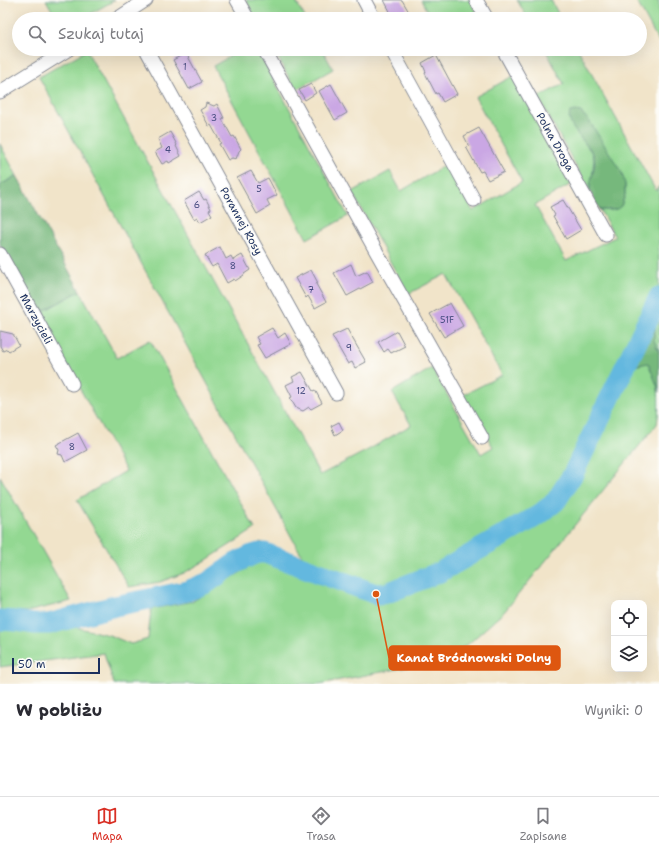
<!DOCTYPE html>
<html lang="pl">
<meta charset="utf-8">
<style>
:root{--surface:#fff;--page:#f7f7f7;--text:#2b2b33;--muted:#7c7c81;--line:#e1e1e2;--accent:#d93025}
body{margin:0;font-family:"Shantell Sans",sans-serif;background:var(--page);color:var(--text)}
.controls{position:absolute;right:12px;bottom:12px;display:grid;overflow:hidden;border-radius:8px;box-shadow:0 4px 16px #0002}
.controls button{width:36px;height:36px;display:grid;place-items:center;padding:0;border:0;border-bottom:1px solid var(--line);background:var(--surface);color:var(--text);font:20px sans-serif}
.scale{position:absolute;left:12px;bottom:10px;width:88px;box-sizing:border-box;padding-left:4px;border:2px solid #1b2f5e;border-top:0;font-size:11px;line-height:14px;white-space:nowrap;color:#1b2f5e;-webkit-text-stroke:3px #fdfcf7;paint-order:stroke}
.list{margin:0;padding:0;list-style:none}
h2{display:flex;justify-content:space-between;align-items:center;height:52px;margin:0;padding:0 16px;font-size:17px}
h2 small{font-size:13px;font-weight:400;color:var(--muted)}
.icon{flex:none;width:22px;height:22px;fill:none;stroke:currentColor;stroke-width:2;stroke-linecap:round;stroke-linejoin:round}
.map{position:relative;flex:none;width:659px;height:684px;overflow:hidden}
.search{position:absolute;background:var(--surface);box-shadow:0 4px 16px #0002;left:12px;right:12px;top:12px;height:44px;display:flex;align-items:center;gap:10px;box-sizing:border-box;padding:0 14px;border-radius:22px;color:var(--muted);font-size:15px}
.sheet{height:112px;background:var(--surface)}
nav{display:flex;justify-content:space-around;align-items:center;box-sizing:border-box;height:56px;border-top:1px solid var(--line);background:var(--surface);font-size:11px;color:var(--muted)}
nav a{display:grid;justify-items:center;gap:2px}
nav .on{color:var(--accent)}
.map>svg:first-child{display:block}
.green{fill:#93d892;stroke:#578478}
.forest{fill:#76b87c;stroke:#48746d}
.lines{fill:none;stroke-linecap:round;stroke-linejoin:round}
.river{stroke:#63b8df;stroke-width:21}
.building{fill:#caa7e4}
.minor-casing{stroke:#868a94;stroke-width:15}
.minor{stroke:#fff;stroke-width:13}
.labels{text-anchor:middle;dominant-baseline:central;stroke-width:3;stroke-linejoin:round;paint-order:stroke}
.number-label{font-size:9px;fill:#474d80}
.street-label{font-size:11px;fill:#1b2f5e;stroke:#fdfcf7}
.leader{fill:none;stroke:#de5710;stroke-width:1.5}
.callout-dot{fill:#de5710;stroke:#fdfcf7;stroke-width:1.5}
.callout{fill:#de5710;stroke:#de5710;stroke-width:1.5}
.callout-label{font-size:12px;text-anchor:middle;font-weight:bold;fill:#fff}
</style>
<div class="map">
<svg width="659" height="684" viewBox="0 0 659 684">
<rect width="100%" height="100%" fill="#fdfcf7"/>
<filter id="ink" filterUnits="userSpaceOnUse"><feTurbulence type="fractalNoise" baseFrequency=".025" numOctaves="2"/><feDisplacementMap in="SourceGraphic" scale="8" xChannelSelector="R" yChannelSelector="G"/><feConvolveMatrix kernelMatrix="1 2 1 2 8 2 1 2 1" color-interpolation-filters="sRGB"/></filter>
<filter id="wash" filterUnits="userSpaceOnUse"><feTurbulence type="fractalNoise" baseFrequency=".012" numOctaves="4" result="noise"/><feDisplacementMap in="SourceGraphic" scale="16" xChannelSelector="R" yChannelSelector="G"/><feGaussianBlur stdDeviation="0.9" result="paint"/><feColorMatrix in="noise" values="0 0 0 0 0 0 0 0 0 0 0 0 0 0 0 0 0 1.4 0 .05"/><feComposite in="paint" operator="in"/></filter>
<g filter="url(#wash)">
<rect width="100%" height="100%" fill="#f1e4c9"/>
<g class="green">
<path d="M46 0H115L81 19H57Z"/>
<path d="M246 0H295L306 19H256Z"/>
<path d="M421 0H470L481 19H431Z"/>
<path d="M517 0H551L561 19H528Z"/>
<path d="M636 0H659V42Z"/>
<path d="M243 49H257L348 216 307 239 213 66Z"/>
<path d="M273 49H322L333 69 296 90Z"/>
<path d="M545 49H578L656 191 659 186V353L654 340 655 325 634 366 648 362C652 371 656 380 658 389 659 399 659 414 657 424L504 612 467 645 434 662 319 684H114L104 653 0 667V628L71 626 109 635 131 644 148 639 151 609 193 601 261 560 260 542 302 556 39 77 87 50 88 53 320 475 368 450 411 425 392 392 432 368 481 454 493 447 463 395 502 375 446 274 408 294 352 192 390 171 401 191 447 164 473 211 522 182 475 97 513 76 573 183 535 205 566 261 615 237 600 210H612L621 206 625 195V184L571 124 592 153 594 159 592 178 590 185V192L538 97 564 84Z"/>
<path d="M0 144 17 176 0 185Z"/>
<path d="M80 291 117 358 150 340 255 529 205 561 184 573 160 582 129 587 77 500 126 471 38 314Z"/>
<path d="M0 476 71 601 27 612 0 611Z"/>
</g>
<g class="forest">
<path d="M575 111 581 112 590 122 622 173 625 184V195L621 206 617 209 612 210H600C597 204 591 197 590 190 589 179 598 166 593 154 587 142 565 127 570 112Z"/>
<path d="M17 176 80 291 38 314 0 244V185Z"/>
<path d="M656 324 654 340 659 353V392L657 385 648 363 634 366Z"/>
</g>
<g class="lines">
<path class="river" d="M0 620 16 621 34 624H49L115 606 187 591 207 583 234 564 252 555 259 553H265L376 594 387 593 440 572 539 515 556 501 573 474 659 297"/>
</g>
<g id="blocks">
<g class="building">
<path d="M384 0H402L413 19H394Z"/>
<path d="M186 53 202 82 189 89 173 60Z"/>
<path d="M436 55 457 94 443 102 438 93 436 94 425 73 426 72 422 63Z"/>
<path d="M311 84 316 93 305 100 299 90Z"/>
<path d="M331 84 347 113 335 120 319 91Z"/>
<path d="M206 103 214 106 217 104 224 118 222 119 232 137 234 136 241 149 239 151 236 159 232 158 228 160 219 144 221 143 211 125 209 126 200 110 205 107Z"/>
<path d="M479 128 504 172 488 180 483 171 480 172 466 147 469 146 464 136Z"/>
<path d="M170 132 177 145 176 146 181 156 169 163 168 161 162 164 155 152 162 148 158 139Z"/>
<path d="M251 171 258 183 268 178 277 195 267 200 270 206 257 214 237 178Z"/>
<path d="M199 192 204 200 206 199 211 209 209 210 212 215 200 222 197 217 194 219 184 201Z"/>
<path d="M563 200 581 230 566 239 553 216 555 215 550 207Z"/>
<path d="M220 247 226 259 231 256 233 260 242 255 250 270 244 274V275L235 281 234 279 227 283 217 264 212 267 205 255Z"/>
<path d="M351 264 356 276 367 271 373 282 347 296 334 273Z"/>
<path d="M311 270 318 283 316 284 326 302 315 308 308 296 306 298 295 278Z"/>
<path d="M450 303 463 326 444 337 430 314Z"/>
<path d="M272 328 278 338 285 333 291 344 265 358 257 345 260 344 256 337Z"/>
<path d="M347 329 366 362 355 368 352 362 348 364 332 336Z"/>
<path d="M0 331 13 334 19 345 9 351 7 349 3 351 0 346Z"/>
<path d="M397 331 405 346 391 353 388 349 384 352 378 342Z"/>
<path d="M302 372 313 391 315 390 322 403 311 409 309 407 303 411 296 408 290 398 292 397 286 385 294 381 292 377Z"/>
<path d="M339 422 343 430 335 435 331 426Z"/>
<path d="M78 433 87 450 65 462 62 455 58 454 59 450 56 445Z"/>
</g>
</g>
</g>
<g filter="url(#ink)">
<use href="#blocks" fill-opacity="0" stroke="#868a94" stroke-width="1"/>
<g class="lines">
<g class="minor-casing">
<g id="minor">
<path d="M237 0 248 19"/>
<path d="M364 0 374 19"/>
<path d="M476 0 487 19"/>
<path d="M117 19 146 0"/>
<path d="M146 49 336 393"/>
<path d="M264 49 376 251 482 438"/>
<path d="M391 49 474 200"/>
<path d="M503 49 606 235"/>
<path d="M0 92 69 49"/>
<path d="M0 254 72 384"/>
</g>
</g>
<use href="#minor" class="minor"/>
</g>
</g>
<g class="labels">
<g class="number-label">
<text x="185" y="67">1</text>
<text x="214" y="118">3</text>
<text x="168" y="150">4</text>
<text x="259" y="189">5</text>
<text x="197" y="205">6</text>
<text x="233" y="266">8</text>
<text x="311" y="290">7</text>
<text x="447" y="320">51F</text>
<text x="349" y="348">9</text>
<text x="301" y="391">12</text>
<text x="72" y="447">8</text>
</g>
<g class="street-label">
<text transform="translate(555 142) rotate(61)">Polna Droga</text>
<text transform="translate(241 221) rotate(61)">Porannej Rosy</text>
<text transform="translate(36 319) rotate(61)">Marzycieli</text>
</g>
</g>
<path class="leader" d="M376 594L389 658"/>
<circle class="callout-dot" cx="376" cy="594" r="4"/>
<rect class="callout" x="389" y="646" width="171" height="24" rx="4"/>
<g class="callout-label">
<text x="474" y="662">Kanał Bródnowski Dolny</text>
</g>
</svg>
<div class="controls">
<button><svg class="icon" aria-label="locate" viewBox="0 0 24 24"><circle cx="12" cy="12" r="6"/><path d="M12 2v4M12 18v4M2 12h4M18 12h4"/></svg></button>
<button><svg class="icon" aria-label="layers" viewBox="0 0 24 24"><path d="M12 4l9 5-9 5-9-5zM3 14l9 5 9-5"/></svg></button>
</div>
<div class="scale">50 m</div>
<div class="search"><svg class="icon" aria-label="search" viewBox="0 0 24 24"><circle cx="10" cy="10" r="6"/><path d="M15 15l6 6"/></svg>Szukaj tutaj</div>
</div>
<section class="sheet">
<h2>W pobliżu<small>Wyniki: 0</small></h2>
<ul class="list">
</ul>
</section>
<nav>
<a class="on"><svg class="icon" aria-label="map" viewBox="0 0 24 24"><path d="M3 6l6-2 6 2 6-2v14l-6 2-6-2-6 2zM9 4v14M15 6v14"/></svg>Mapa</a>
<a><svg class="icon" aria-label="directions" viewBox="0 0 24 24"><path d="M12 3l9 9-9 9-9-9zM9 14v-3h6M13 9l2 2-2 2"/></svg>Trasa</a>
<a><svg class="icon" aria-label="saved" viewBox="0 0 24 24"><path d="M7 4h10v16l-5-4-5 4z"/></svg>Zapisane</a>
</nav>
